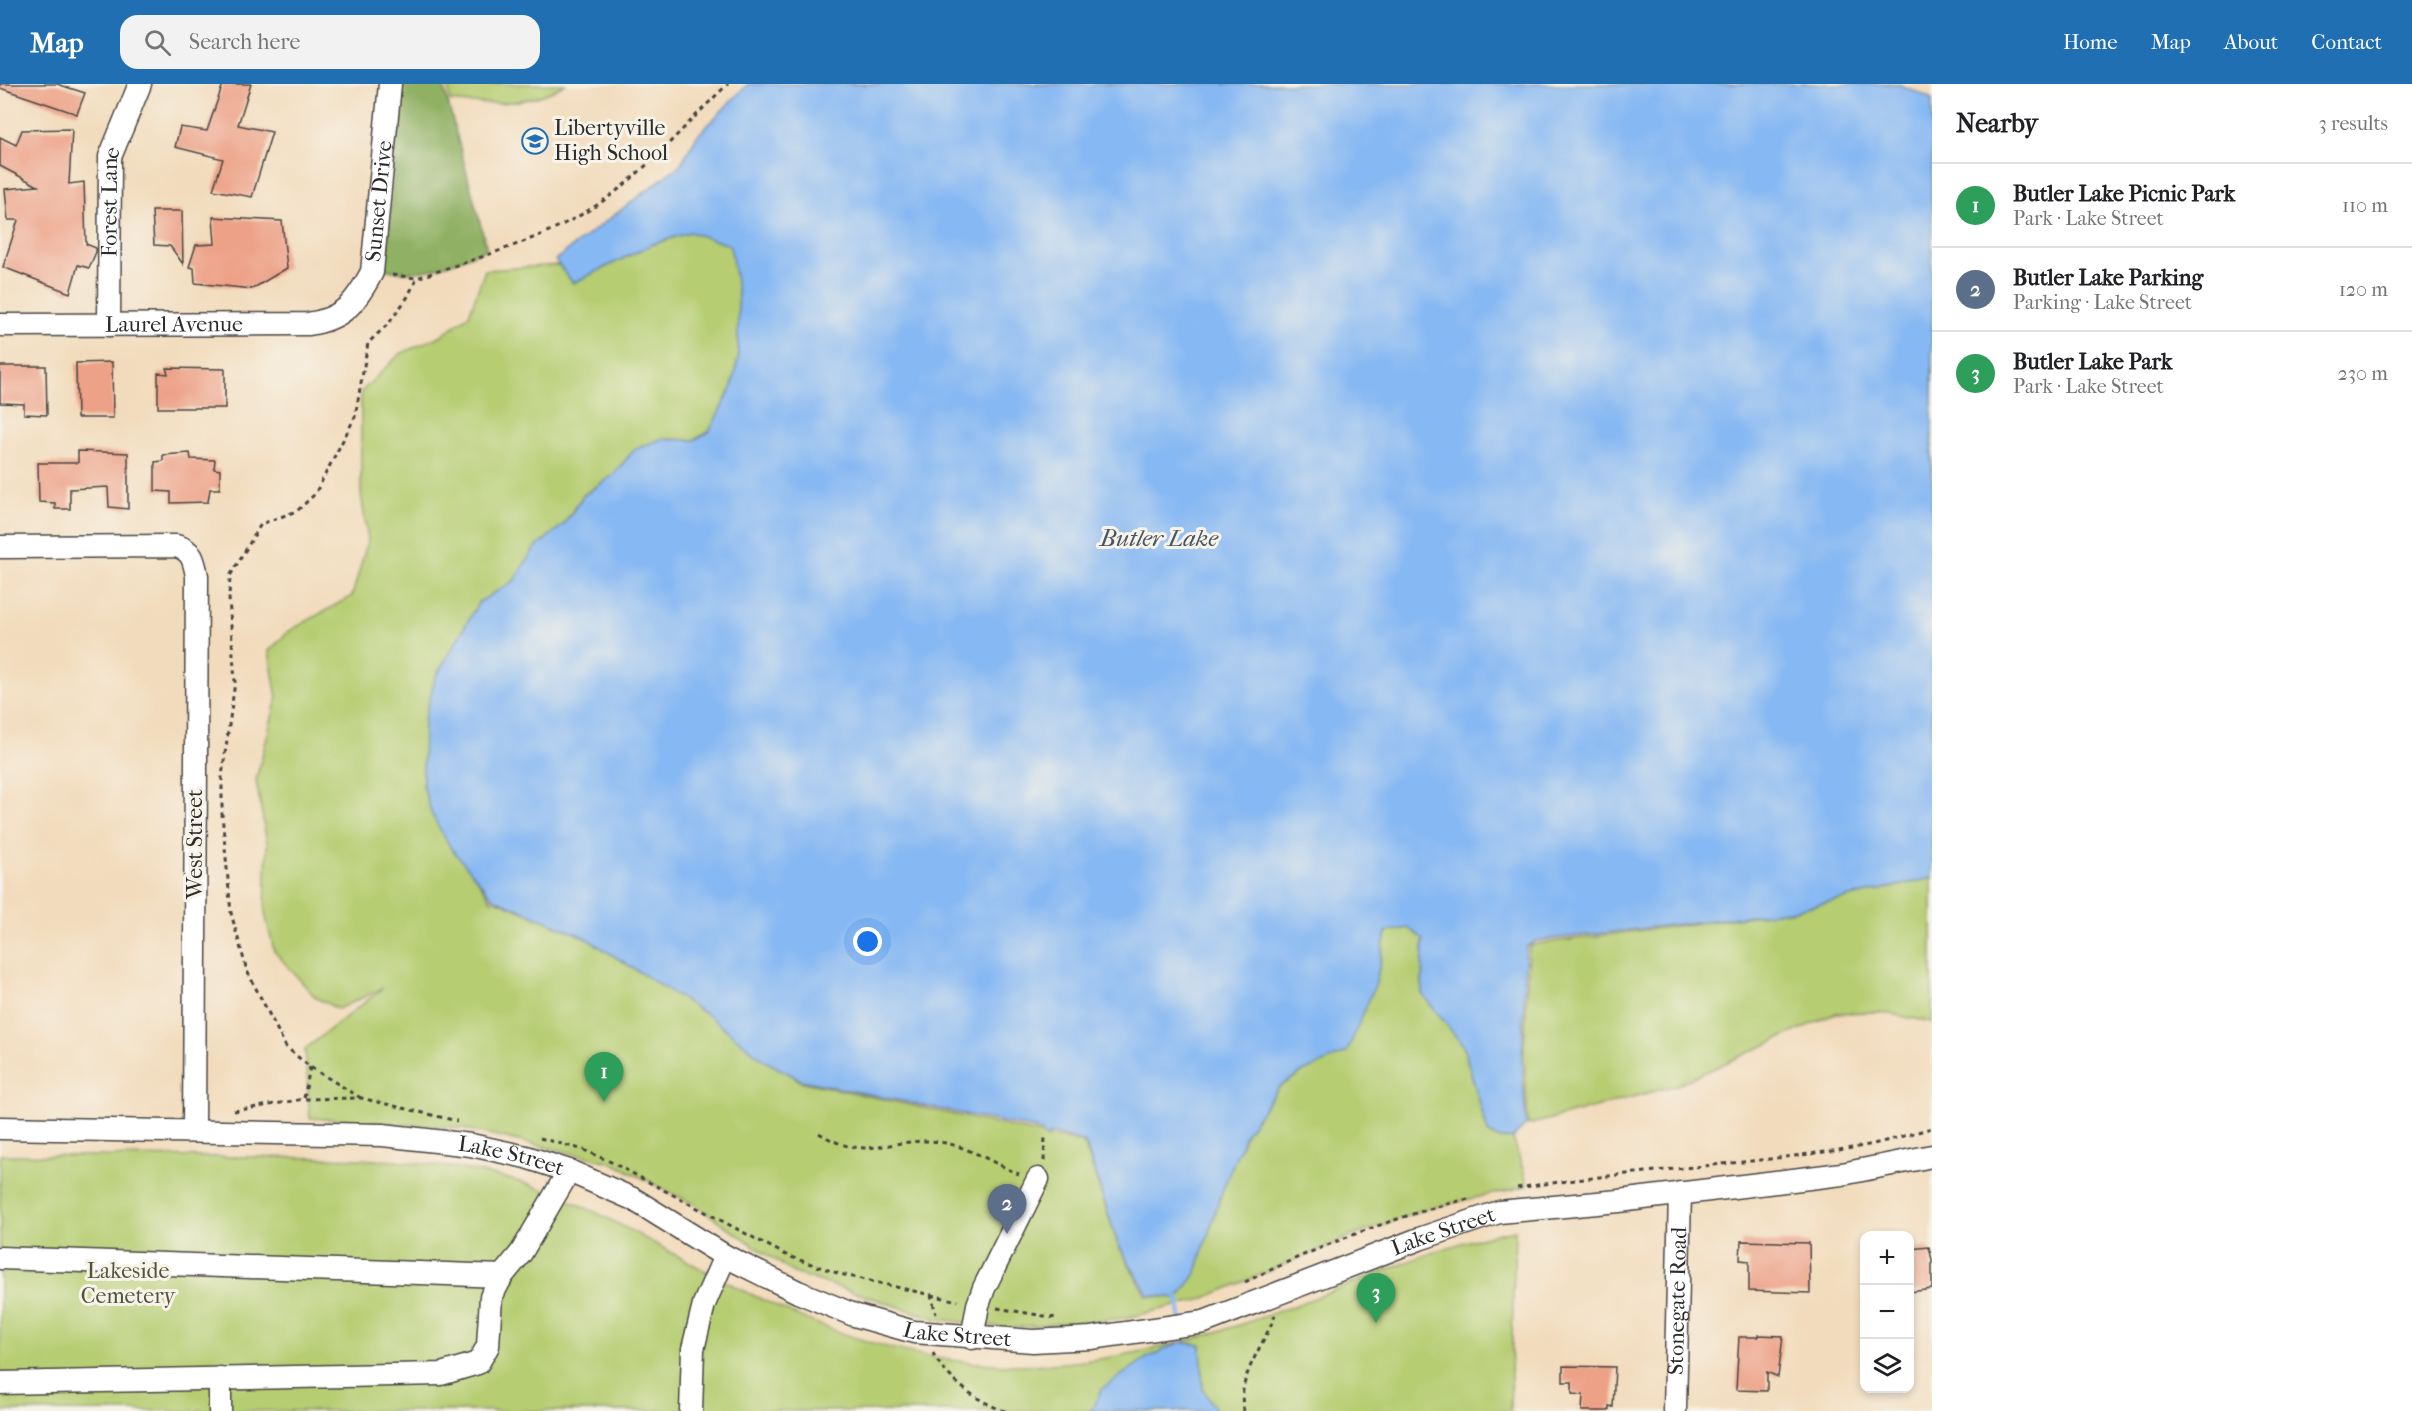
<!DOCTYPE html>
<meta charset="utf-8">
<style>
:root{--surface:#fff;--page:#f2f2f2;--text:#202124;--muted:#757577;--line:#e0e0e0;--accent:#1f6fb2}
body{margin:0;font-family:"IM FELL French Canon",serif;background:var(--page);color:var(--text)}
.controls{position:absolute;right:18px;bottom:18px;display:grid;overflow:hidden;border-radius:12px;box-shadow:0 3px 9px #0003}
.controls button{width:54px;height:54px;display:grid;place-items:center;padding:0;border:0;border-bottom:2px solid var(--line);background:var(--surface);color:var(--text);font:30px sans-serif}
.you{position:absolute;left:868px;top:858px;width:21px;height:21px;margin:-15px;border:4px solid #fff;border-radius:50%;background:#1a73e8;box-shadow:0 0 0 9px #1a73e833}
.badge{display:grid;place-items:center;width:39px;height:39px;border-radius:50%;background:var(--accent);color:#fff;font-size:20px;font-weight:700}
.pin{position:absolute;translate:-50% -50px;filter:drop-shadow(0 2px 3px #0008)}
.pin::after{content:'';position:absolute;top:32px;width:21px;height:18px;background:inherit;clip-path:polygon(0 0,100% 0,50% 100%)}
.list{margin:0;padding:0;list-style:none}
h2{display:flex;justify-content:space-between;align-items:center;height:78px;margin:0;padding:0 24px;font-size:26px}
h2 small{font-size:20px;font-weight:400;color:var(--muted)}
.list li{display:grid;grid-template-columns:39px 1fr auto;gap:18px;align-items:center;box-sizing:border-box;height:84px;padding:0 24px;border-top:2px solid var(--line)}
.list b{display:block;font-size:22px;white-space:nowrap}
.list p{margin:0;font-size:20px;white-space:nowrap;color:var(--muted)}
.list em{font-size:20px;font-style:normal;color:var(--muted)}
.icon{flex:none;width:33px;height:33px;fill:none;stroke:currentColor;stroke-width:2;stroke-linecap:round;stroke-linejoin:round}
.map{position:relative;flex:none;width:1932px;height:1327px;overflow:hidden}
header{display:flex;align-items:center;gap:36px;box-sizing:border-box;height:84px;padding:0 30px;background:var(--accent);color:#fff}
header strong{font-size:28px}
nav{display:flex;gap:33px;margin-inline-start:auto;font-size:21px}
.search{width:420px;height:54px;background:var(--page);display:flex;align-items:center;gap:15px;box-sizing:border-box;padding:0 21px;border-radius:18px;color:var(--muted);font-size:22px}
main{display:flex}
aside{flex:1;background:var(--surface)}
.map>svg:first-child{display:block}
.green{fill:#b6cd72;stroke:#707c4e;stroke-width:1.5}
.forest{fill:#90b064;stroke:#5e6e48;stroke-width:1.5}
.water{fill:#86b8f3;stroke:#58728f;stroke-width:1.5}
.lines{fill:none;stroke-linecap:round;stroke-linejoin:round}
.stream{stroke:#86b8f3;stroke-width:5}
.building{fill:#eda187}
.minor-casing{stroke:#494541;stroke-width:25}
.path{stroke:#494541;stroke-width:3;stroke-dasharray:4.5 4.5;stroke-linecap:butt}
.minor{stroke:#fff;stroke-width:22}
.labels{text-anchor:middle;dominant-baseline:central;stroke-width:6;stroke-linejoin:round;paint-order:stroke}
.poi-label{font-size:22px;fill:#2b2b2b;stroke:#f7f3e8;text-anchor:start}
.street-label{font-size:22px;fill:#2b2b2b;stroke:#f7f3e8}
.park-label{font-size:22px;fill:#4e543d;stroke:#f7f3e8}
.water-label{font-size:24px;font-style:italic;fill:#465567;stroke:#f7f3e8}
</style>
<header>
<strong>Map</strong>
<div class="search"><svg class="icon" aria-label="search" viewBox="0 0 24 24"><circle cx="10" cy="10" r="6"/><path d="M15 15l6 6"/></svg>Search here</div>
<nav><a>Home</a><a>Map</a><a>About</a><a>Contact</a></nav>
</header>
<main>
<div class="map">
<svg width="1932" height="1327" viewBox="0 0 1932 1327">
<rect width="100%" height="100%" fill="#f7f3e8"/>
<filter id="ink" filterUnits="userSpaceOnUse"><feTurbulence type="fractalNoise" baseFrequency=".0167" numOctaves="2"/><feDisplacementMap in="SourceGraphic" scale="12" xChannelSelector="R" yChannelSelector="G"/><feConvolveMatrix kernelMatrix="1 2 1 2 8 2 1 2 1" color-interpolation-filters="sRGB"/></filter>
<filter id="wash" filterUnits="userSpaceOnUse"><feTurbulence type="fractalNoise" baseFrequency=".008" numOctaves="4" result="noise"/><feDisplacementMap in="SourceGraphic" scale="24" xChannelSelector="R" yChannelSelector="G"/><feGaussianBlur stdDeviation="1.35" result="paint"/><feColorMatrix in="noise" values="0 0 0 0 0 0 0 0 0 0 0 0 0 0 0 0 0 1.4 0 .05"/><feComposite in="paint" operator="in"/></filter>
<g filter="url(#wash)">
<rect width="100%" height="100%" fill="#f2dbbc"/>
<g class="green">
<path d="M448 0H565C533 21 487 22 450 17Z"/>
<path d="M690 148 731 161 738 211V275L732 303 709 348 694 356 662 355 635 365 612 392 583 411 564 440 534 465 514 497 479 518 435 594 424 637 423 701 432 731 492 817 495 816 584 853 709 931 800 997 1084 1059 1118 1160 1146 1212 1178 1214 1195 1191 1222 1107 1246 1049 1279 1003 1303 988 1376 899 1386 848 1408 844 1423 855 1422 910 1463 961 1488 1048 1500 1055 1513 1054 1528 1102 1426 1125 1355 1151 1200 1216 1126 1234 1010 1244 937 1235 794 1189 695 1121 611 1078 462 1044 310 1034 305 965 383 904 338 925 316 914 274 867 265 829 267 759 256 696 277 614 269 567 289 547 352 512 368 456 361 410V308L400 270 442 251 469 231 485 186 559 181 573 199 651 161Z"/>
<path d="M1932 794V938L1880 928 1836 929 1677 1001 1528 1041 1524 968 1529 863 1537 860 1790 827Z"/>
<path d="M0 1071C84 1072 169 1073 253 1073 340 1074 429 1073 513 1096 575 1113 629 1146 685 1176 793 1235 895 1281 1021 1281 1131 1281 1242 1243 1343 1203 1400 1181 1454 1157 1515 1146L1510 1327H0Z"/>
</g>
<path class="forest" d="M401 0H443L487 165C455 178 420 196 385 185L383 182 387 170Z"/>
<g class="water">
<path d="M748 0H1899L1932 15V794L1790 827 1536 857 1526 863 1522 975 1526 1041 1513 1054 1500 1055 1488 1048 1463 961 1422 910 1423 855 1408 844 1386 848 1376 899 1347 968 1303 988 1279 1003 1246 1049 1222 1107 1195 1191 1178 1214 1148 1211 1118 1160 1085 1058 1051 1049 1048 1054 1041 1050 1040 1046 801 996 765 977 709 932 584 853 493 814 450 763 432 731 423 701 424 637 435 594 479 518 514 497 534 465 564 440 583 412 612 392 635 365 662 355 694 356 709 348 732 303 738 275V211L730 161 690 148 651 161 573 199 555 176 680 81 697 52Z"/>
<path d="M1180 1258 1201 1261 1203 1305 1217 1327H1091L1102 1305 1145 1275Z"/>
</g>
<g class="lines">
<path class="stream" d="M1178 1214 1181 1236"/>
</g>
<g id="blocks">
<g class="building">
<path d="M0 0H57L85 9 77 30 0 4Z"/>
<path d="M223 0H251L238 41 272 48 252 113 213 106 223 75 175 63 180 43 207 47Z"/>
<path d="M72 45 69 100 84 98 86 160 96 164V168L89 184 78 181 70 209 3 183 18 136H8L5 105 38 102 0 82V53L16 61 22 46Z"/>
<path d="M152 127H182L183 180 170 162 154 161Z"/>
<path d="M213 133 282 137 287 184 252 205 195 199 194 184 189 183 196 161 215 160Z"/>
<path d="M112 278 113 334H77L76 279Z"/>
<path d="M0 282H46L47 331 24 330V320L0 319Z"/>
<path d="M166 284 225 285V324H158V289L168 290Z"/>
<path d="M78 367 128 369V425L109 423 108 403 70 405V425H55V419L39 418 38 379H78Z"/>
<path d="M190 369 191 375 215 376 214 385 220 386V405H210L208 418 171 419V408L155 407V378L163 377V371Z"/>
<path d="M1741 1157 1809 1159 1810 1209 1749 1207V1177L1740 1176Z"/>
<path d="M1929 1163 1932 1176V1205L1910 1208V1165Z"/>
<path d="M1758 1251 1783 1252 1778 1293 1767 1288V1307L1736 1306 1739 1253H1758Z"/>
<path d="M1563 1282 1615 1283 1613 1323 1609 1322V1327H1582L1583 1311 1572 1310V1298H1563Z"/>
</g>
</g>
</g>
<g filter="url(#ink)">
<use href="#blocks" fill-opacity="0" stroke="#494541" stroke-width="1.5"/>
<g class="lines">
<g class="minor-casing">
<g id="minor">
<path id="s1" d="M0 241 308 240C344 235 356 218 372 188L390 0"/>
<path id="s2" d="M109 241 110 73 140 0"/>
<path d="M0 463 176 462C192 466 194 476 197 492L194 1047"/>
<path id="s3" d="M0 1044 383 1051 471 1061 526 1073 569 1087 633 1115 725 1172 798 1208 854 1231 914 1248 1033 1257 1091 1254 1204 1238 1419 1155 1499 1128 1619 1117 1842 1090 1932 1072"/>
<path d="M0 1174 502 1192 521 1169 569 1087"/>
<path d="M972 1254 978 1221 984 1204 1038 1095"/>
<path d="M220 1294V1327"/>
<path d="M0 1299 441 1290 478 1279 488 1262 491 1213 502 1192"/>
<path d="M691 1327 693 1265 704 1220 725 1172"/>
<path id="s4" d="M1675 1327 1680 1109"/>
</g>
</g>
<g class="path">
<path d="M392 191 417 194"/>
<path d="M304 1014 310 983"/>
<path d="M361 1014 310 983 286 963 247 887 231 829 222 730V692L235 598 229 514 230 492 261 440 297 427 315 410 355 333 368 259 389 239 407 214 417 194C477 174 540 157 594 123 645 90 684 41 728 0"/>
<path d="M234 1027 304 1015 361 1014 457 1037"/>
<path d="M819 1049C864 1077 882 1057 927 1057 961 1057 990 1078 1019 1090"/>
<path d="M540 1054 584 1066 611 1078 788 1172 840 1190 931 1211 936 1230"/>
<path d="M1044 1077 1045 1052"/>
<path d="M1517 1104C1628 1087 1741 1081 1852 1064 1879 1060 1906 1051 1932 1044"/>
<path d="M1245 1198C1317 1163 1394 1132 1472 1114"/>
<path d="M931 1211 958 1217"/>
<path d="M997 1224 1056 1234"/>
<path d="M933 1269C945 1294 979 1319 1005 1327"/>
<path d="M1244 1327C1235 1295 1265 1260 1275 1231"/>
</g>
<use href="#minor" class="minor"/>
</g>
</g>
<defs>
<g id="school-ring" transform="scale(1.35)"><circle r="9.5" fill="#f7f3e8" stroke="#1f6fb2" stroke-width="1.5"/><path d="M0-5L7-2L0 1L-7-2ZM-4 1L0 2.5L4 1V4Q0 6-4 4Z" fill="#1f6fb2"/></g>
</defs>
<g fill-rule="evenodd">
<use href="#school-ring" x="535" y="57"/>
</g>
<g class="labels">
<g class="poi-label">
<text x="554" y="44">Libertyville<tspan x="554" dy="25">High School</tspan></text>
</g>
<g class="street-label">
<text stroke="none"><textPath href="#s1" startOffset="466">Sunset Drive</textPath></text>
<text stroke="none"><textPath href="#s2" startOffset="123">Forest Lane</textPath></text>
<text stroke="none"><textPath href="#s1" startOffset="174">Laurel Avenue</textPath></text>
<text transform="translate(195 760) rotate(-90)">West Street</text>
<text stroke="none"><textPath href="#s3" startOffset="513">Lake Street</textPath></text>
<text stroke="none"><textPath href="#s3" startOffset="1503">Lake Street</textPath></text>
<text stroke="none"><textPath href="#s4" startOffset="110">Stonegate Road</textPath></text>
<text stroke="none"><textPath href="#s3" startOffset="999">Lake Street</textPath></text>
</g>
<g class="park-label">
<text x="128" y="1187">Lakeside<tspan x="128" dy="25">Cemetery</tspan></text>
</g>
<g class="water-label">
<text x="1159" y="454">Butler Lake</text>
</g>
</g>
</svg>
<div class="controls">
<button>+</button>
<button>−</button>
<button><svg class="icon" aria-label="layers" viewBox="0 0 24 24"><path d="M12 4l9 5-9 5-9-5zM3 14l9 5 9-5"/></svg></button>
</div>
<div class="you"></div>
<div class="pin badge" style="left:604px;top:1018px;background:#2e9e5b">1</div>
<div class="pin badge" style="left:1007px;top:1150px;background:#5c6f8a">2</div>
<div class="pin badge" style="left:1376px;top:1239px;background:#2e9e5b">3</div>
</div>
<aside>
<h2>Nearby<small>3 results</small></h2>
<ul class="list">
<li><span class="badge" style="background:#2e9e5b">1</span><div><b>Butler Lake Picnic Park</b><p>Park · Lake Street</p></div><em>110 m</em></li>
<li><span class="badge" style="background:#5c6f8a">2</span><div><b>Butler Lake Parking</b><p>Parking · Lake Street</p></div><em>120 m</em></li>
<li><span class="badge" style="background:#2e9e5b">3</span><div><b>Butler Lake Park</b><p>Park · Lake Street</p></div><em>230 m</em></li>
</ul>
</aside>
</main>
